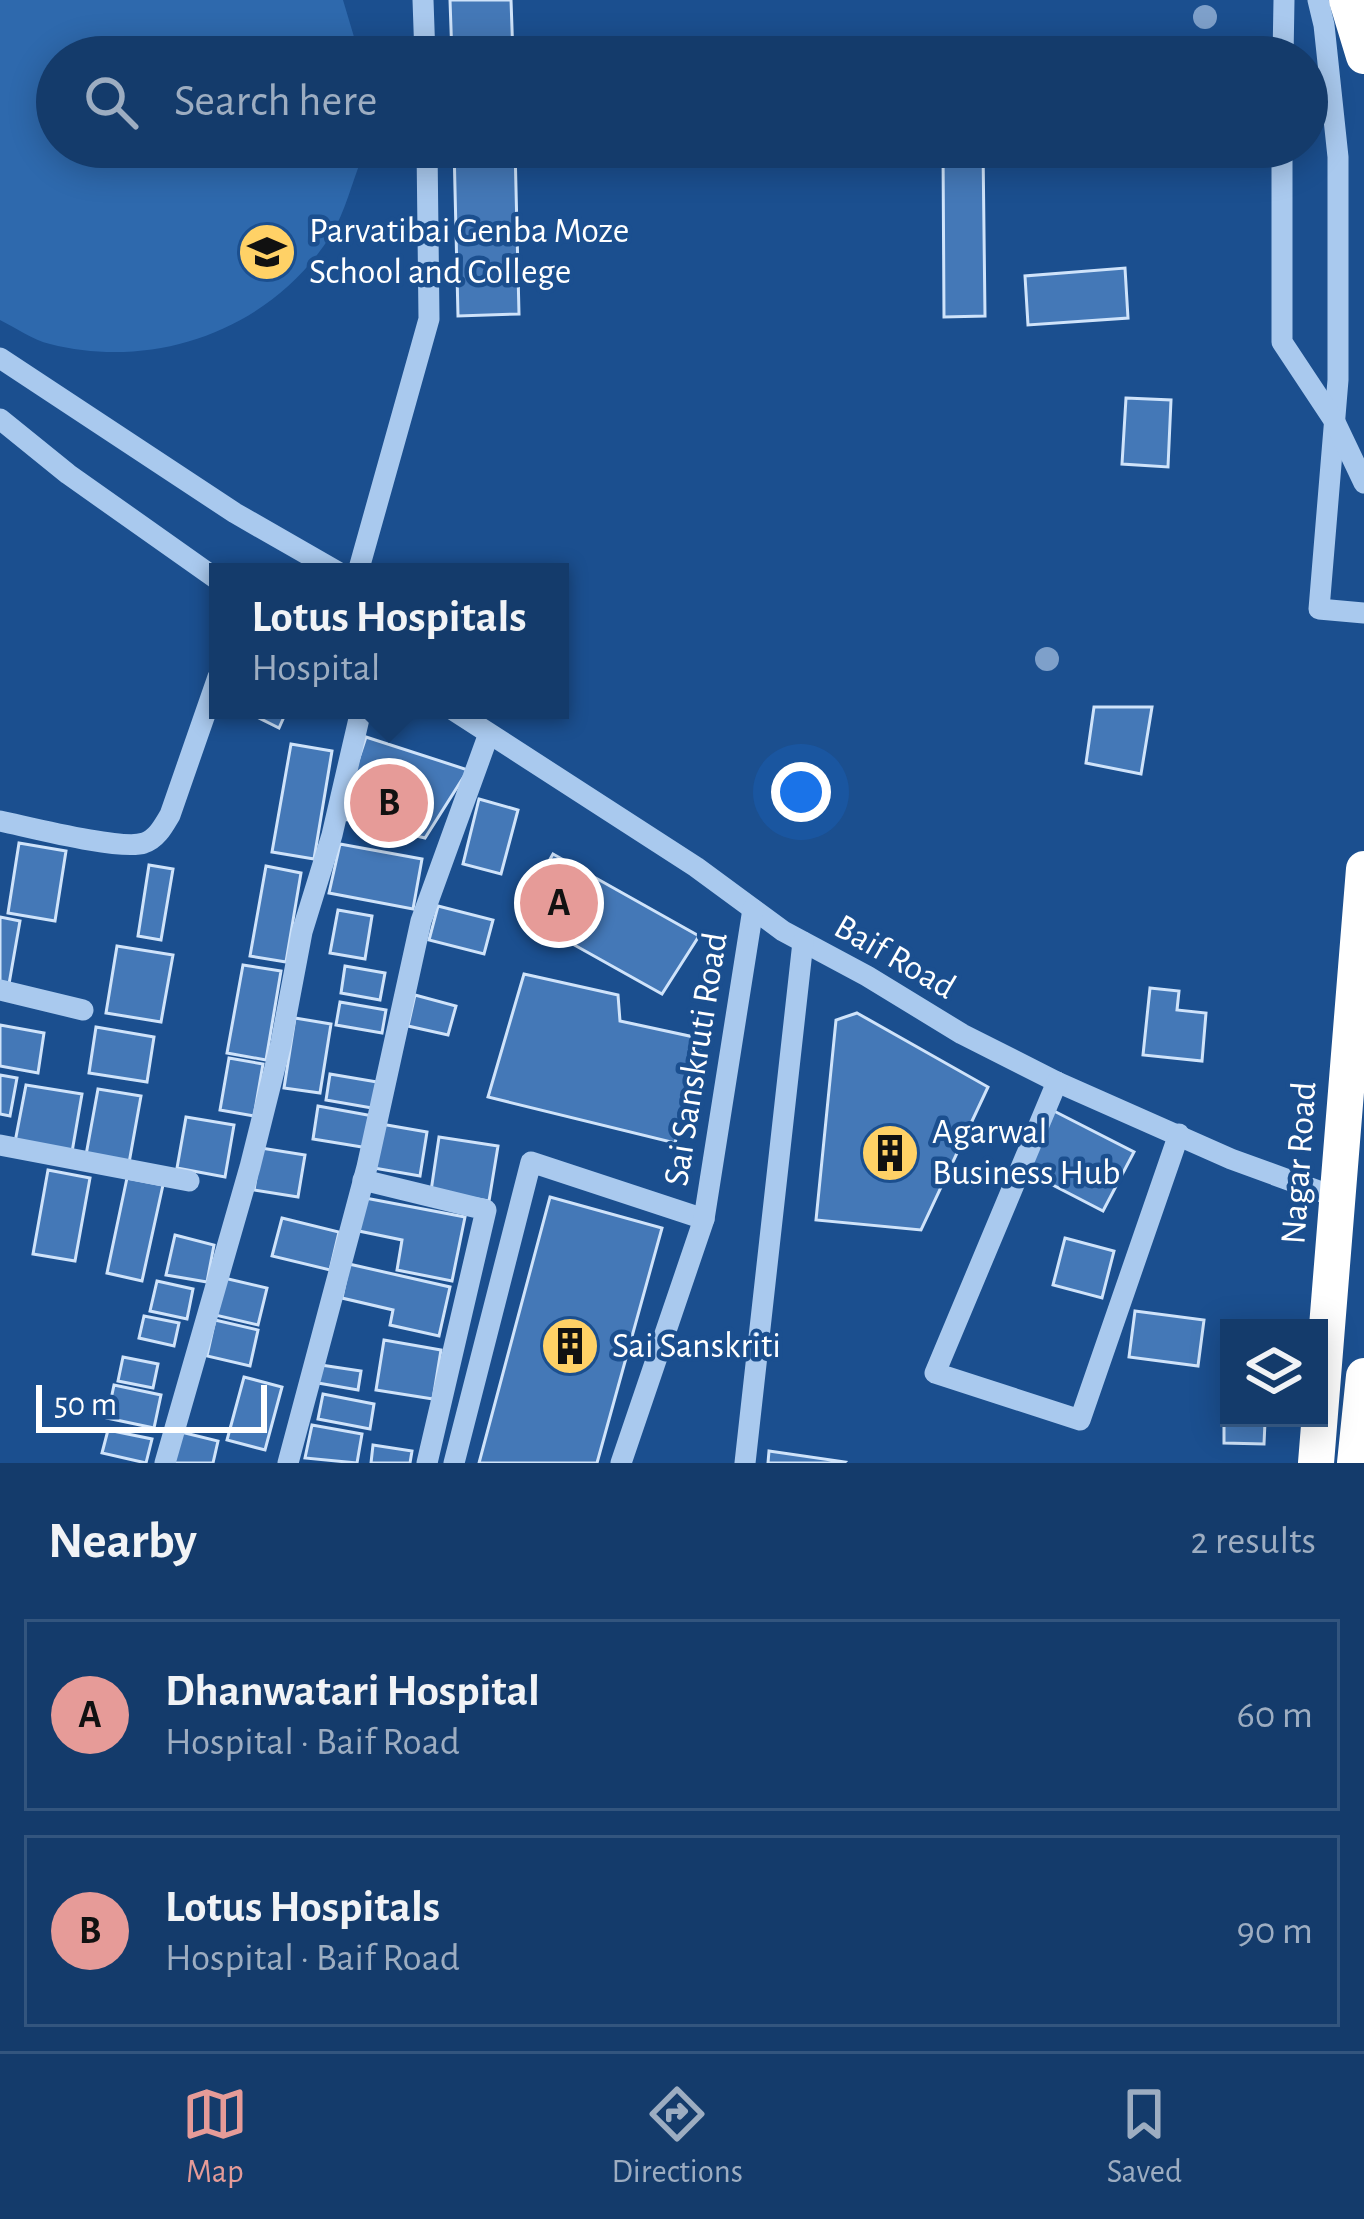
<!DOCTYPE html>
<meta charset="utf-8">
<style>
:root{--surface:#143b6b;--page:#214673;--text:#f1f3f6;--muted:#9dadc1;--line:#33557e;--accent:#e69b98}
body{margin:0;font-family:"Alegreya Sans",sans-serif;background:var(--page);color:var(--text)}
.controls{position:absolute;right:36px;bottom:36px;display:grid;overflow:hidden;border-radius:0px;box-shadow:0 6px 30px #0003}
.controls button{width:108px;height:108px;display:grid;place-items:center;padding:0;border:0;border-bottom:3px solid var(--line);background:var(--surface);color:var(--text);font:60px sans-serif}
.scale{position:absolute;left:36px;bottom:30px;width:231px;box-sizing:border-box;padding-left:12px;border:6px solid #fff;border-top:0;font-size:33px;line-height:42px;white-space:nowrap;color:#fff;-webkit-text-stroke:9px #1b4f8f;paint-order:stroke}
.you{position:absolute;left:801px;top:792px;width:42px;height:42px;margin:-30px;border:9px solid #fff;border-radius:50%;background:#1a73e8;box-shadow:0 0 0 18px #1a73e833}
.badge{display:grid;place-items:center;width:78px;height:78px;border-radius:50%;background:var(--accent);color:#111;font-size:39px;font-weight:700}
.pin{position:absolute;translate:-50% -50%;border:6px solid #fff;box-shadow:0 3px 12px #0006}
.popup{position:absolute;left:209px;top:563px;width:360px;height:156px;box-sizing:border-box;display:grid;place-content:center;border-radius:0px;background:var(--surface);filter:drop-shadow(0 3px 9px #0005);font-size:39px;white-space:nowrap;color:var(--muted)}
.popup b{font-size:45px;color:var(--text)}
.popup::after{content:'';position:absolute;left:50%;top:100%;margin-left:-24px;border:24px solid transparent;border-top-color:var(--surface)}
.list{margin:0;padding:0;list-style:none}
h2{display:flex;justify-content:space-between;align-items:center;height:156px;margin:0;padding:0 48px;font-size:51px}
h2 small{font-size:39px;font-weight:400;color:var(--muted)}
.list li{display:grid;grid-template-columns:78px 1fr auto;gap:36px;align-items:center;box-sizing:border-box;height:192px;margin:0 24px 24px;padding:0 24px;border:3px solid var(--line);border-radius:0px}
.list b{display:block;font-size:45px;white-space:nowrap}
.list p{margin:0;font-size:39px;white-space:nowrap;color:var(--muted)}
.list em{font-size:39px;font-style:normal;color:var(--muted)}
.icon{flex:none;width:66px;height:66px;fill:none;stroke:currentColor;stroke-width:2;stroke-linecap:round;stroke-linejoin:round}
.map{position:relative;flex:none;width:1364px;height:1463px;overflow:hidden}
.search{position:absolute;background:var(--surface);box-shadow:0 6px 30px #0003;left:36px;right:36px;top:36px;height:132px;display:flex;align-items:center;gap:30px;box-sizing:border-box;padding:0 42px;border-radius:66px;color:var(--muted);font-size:45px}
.sheet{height:588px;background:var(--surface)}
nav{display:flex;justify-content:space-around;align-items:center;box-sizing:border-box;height:168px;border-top:3px solid var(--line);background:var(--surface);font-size:33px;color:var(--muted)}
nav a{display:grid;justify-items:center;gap:6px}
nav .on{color:var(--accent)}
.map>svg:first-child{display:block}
.grass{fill:#2e69ad}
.building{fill:#4478b7;stroke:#cfe3fa;stroke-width:3}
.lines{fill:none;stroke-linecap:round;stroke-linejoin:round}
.minor{stroke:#a9c9ee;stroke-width:21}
.highway{stroke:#fff;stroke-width:36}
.tree{fill:#7ea0ca}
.labels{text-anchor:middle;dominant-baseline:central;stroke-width:9;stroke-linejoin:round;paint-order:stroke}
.poi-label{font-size:36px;fill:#fff;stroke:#1b4f8f;text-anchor:start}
.street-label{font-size:36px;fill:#fff;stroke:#1b4f8f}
</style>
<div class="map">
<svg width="1364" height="1463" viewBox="0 0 1364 1463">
<rect width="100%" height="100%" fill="#1b4f8f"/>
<path class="grass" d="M0 0H343L360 57H57V147H362V158C352 182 345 213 331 235 272 329 156 371 50 344 33 340 16 328 0 320Z"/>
<g class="building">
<path d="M450 0H511L513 57H452Z"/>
<path d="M454 147H515L519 314 458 316Z"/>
<path d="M943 147H983L985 316 944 317Z"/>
<path d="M1125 268 1128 318 1028 325 1025 276Z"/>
<path d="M1126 398 1171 400 1168 467 1122 464Z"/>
<path d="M1094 707H1152L1141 774 1086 763Z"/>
<path d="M243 710H287L279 728Z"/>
<path d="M366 737 468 770 425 838 339 818Z"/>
<path d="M291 744 332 751 314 859 272 852Z"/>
<path d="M479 799 518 810 501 874 463 864Z"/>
<path d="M19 843 66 851 55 921 8 913Z"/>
<path d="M340 844 422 859 413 909 329 893Z"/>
<path d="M553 854 699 936 662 994 519 914Z"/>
<path d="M149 865 173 869 161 940 138 936Z"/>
<path d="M266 866 301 873 286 962 250 956Z"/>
<path d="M438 906 493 920 484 954 429 940Z"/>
<path d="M338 910 372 916 365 959 330 953Z"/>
<path d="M0 917 20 921 9 984 0 982Z"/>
<path d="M117 946 173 955 161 1022 106 1013Z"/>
<path d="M243 965 281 971 266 1060 227 1053Z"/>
<path d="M345 966 385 973 380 1000 341 993Z"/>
<path d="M524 974 618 995 620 1021 703 1039 675 1143 488 1097Z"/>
<path d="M1150 988 1179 991 1177 1010 1206 1013 1202 1061 1143 1055Z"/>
<path d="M415 995 456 1006 448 1035 408 1026Z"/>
<path d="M340 1002 386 1010 382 1033 336 1025Z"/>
<path d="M857 1013 988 1087 921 1230 816 1220 836 1020Z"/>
<path d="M295 1018 331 1024 320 1093 284 1088Z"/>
<path d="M0 1025 44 1033 38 1073 0 1066Z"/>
<path d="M96 1027 154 1037 147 1082 89 1073Z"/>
<path d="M229 1058 263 1064 254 1116 220 1110Z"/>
<path d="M330 1074 377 1082 372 1108 326 1100Z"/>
<path d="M0 1075 17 1078 10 1116 0 1114Z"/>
<path d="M26 1085 82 1094 72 1152 15 1142Z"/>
<path d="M98 1089 141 1096 129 1163 86 1155Z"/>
<path d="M318 1106 373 1116 368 1148 313 1139Z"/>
<path d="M1052 1110 1134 1152 1103 1211 1022 1169Z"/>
<path d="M186 1117 234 1125 225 1177 177 1168Z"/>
<path d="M381 1124 427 1132 420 1176 374 1168Z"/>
<path d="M439 1137 498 1146 489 1201 431 1191Z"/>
<path d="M261 1148 305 1155 298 1197 254 1190Z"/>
<path d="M48 1170 90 1178 75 1261 33 1254Z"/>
<path d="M127 1178 163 1185 142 1281 107 1273Z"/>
<path d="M360 1197 465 1217 452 1281 397 1270 402 1240 354 1230Z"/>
<path d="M550 1197 662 1228 597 1463H479Z"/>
<path d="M282 1218 339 1232 330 1270 272 1256Z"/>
<path d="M175 1235 214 1245 207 1282 166 1275Z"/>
<path d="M1065 1238 1114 1251 1102 1298 1053 1285Z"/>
<path d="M349 1264 450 1287 439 1336 390 1325 393 1310 342 1298Z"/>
<path d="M224 1278 267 1288 258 1325 215 1315Z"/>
<path d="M157 1281 193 1289 187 1319 150 1311Z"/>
<path d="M1135 1311 1204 1320 1198 1366 1129 1357Z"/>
<path d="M144 1316 179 1323 174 1346 139 1338Z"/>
<path d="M215 1320 258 1330 250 1366 207 1356Z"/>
<path d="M384 1340 441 1350 433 1399 376 1390Z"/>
<path d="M123 1357 158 1364 153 1388 118 1381Z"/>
<path d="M321 1365 361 1371 358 1390 318 1383Z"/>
<path d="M244 1377 282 1387 265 1450 227 1440Z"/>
<path d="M114 1385 161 1395 154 1428 107 1418Z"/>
<path d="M323 1394 374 1404 370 1429 318 1419Z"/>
<path d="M1224 1421 1265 1422 1264 1444 1224 1443Z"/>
<path d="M312 1425 362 1434 357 1463 305 1458Z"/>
<path d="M108 1430 152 1439 146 1463 102 1453Z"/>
<path d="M181 1432 218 1441 213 1463H173Z"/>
<path d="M373 1445 412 1451 410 1463H371Z"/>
<path d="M769 1451 845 1462 844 1463H768Z"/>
</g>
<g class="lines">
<g class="minor">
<path d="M423 0 425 57"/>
<path d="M1318 0 1324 25 1338 157V380L1319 609 1364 613"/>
<path d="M1283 57 1284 0"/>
<path d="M1282 147V342L1335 422 1364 483"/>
<path d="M0 358 235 513 338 572"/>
<path d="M0 419 68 474 218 580"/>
<path d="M358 572 429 319 427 147"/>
<path d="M453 710 696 867 783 931 867 976 962 1034 1057 1082 1231 1159 1338 1198"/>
<path d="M0 821C29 827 121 851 144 843 157 839 164 825 170 815L218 677"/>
<path d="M0 990 83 1010"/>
<path d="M1057 1082 935 1373 1080 1420 1179 1134"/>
<path d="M0 1145 189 1181"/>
<path d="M363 1180 486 1210 427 1463"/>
<path d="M165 1463 250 1167 281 1043 302 932 332 835 361 710"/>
<path d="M288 1463 367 1167 421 921 488 736"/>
<path d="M454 1463 531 1162 704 1219"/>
<path d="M621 1463 704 1219 753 909"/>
<path d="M745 1463 803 942"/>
</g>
<g class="highway">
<path d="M1347 0 1364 56"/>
<path d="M1316 1463 1364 869"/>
<path d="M1355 1463 1364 1376"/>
</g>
</g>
<g class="tree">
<circle cx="1205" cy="17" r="12"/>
<circle cx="1047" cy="659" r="12"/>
</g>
<defs>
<g id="university-disc" transform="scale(3)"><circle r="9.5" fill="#ffd166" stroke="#1b4f8f"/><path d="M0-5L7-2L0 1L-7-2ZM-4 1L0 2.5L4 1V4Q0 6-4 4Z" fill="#111"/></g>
<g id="building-disc" transform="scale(3)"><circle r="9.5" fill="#ffd166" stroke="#1b4f8f"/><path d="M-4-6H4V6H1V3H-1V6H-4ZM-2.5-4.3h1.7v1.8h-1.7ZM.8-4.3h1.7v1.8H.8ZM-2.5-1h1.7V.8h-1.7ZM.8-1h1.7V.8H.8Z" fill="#111"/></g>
</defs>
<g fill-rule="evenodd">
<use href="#university-disc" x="267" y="252"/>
<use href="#building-disc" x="890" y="1153"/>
<use href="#building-disc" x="570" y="1346"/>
</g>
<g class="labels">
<g class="poi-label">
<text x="309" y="231">Parvatibai Genba Moze<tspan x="309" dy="41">School and College</tspan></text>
<text x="932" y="1132">Agarwal<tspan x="932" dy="41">Business Hub</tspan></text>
<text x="612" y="1346">Sai Sanskriti</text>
</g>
<g class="street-label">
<text transform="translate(895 957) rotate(30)">Baif Road</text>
<text transform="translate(696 1059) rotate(-81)">Sai Sanskruti Road</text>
<text transform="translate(1299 1163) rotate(-86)">Nagar Road</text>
</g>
</g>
</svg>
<div class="controls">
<button><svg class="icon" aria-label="layers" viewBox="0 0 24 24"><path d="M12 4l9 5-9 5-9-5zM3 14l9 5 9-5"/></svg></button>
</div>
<div class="scale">50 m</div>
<div class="you"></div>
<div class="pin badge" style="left:559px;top:903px">A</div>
<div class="pin badge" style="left:389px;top:803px">B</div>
<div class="popup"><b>Lotus Hospitals</b>Hospital</div>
<div class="search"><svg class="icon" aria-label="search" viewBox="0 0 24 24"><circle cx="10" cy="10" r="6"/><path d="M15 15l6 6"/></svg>Search here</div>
</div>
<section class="sheet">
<h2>Nearby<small>2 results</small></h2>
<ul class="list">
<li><span class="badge">A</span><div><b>Dhanwatari Hospital</b><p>Hospital · Baif Road</p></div><em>60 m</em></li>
<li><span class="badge">B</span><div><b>Lotus Hospitals</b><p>Hospital · Baif Road</p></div><em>90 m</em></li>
</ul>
</section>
<nav>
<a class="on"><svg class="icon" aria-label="map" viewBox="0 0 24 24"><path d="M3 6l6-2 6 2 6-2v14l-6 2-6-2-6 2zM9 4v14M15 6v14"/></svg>Map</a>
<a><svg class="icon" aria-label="directions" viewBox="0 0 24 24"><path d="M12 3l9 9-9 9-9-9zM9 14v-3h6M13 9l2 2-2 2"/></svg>Directions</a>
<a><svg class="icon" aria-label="saved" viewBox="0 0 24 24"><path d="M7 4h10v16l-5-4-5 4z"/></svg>Saved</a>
</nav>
